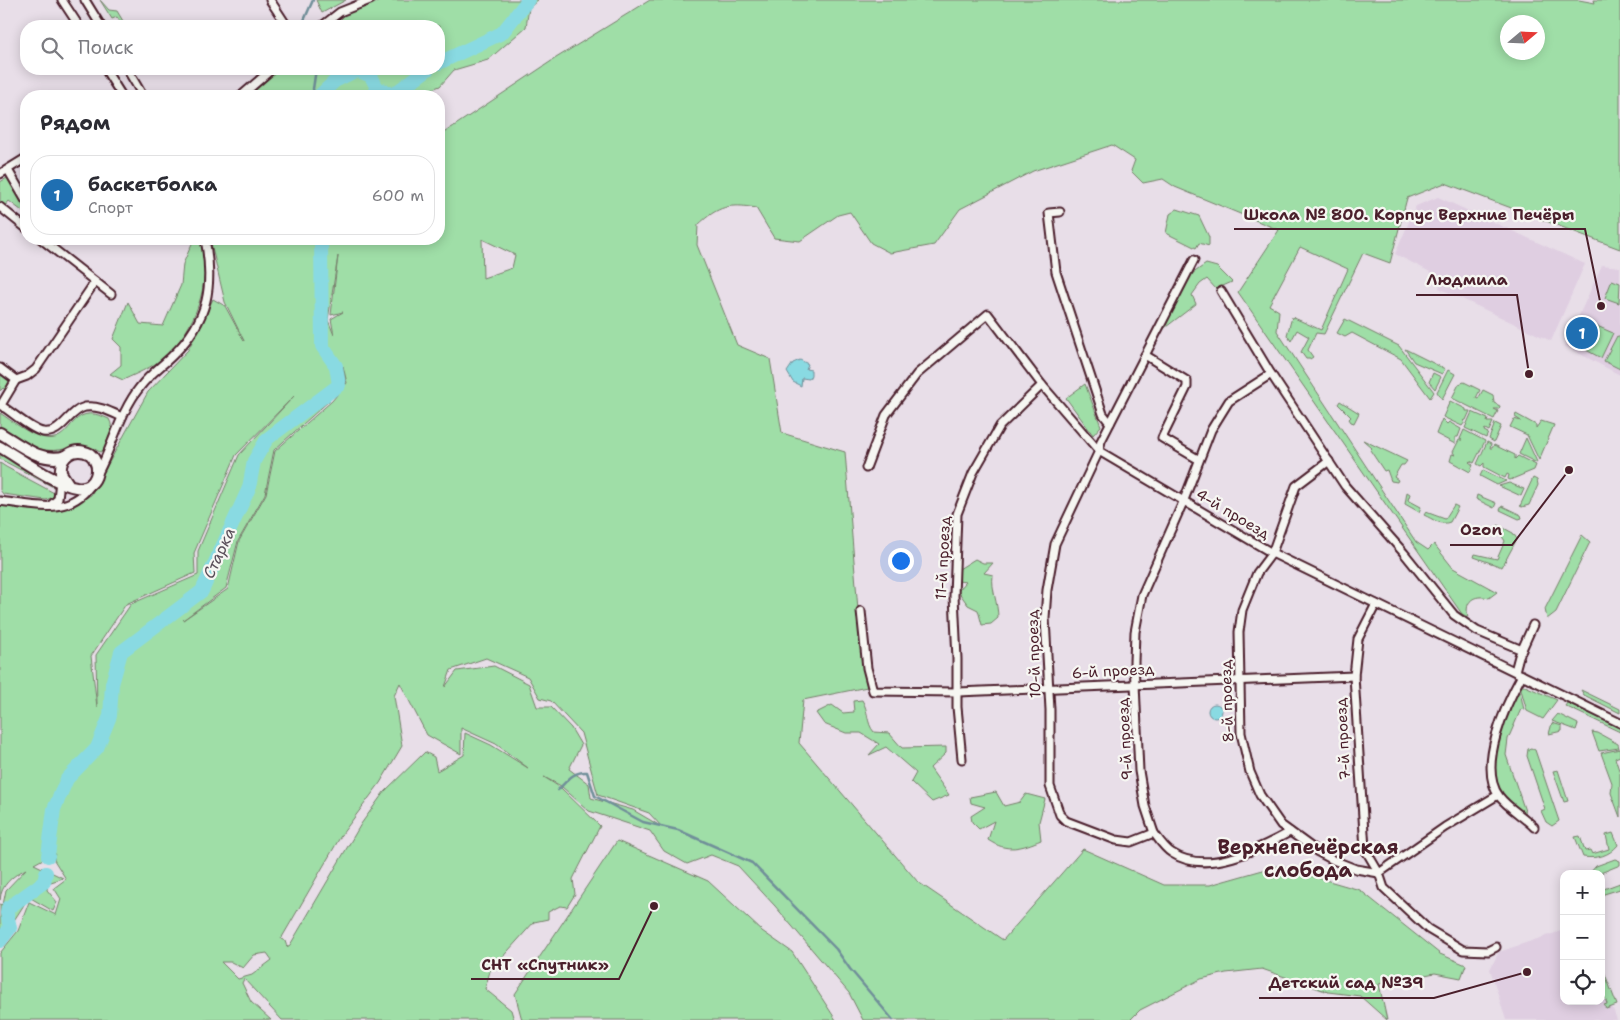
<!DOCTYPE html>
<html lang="ru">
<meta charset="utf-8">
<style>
:root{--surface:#fff;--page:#f7f7f7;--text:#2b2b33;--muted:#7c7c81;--line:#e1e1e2;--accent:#1f6fb2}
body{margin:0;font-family:"Shantell Sans",sans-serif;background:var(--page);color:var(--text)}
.controls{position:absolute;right:15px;bottom:15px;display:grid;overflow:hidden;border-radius:10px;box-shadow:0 2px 12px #0003}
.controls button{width:45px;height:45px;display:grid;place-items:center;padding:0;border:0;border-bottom:1px solid var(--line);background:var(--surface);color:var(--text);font:25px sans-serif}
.compass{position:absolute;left:1500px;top:15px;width:45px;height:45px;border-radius:50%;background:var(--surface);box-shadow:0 2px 12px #0003;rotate:71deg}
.you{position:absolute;left:900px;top:560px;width:18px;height:18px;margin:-12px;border:4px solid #fff;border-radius:50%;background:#1a73e8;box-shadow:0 0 0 8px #1a73e833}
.badge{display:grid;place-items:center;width:32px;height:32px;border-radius:50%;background:var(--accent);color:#fff;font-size:16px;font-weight:700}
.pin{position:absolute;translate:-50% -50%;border:2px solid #fff;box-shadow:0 1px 5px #0006}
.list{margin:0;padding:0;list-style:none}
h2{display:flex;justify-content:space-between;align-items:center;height:65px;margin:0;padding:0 20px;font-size:21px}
h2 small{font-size:16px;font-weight:400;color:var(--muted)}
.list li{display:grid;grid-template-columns:32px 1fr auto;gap:15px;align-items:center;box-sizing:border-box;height:80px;margin:0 10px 10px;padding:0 10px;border:1px solid var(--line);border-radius:20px}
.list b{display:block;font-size:19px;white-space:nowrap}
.list p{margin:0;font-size:16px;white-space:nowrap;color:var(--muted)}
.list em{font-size:16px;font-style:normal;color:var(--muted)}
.icon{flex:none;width:28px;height:28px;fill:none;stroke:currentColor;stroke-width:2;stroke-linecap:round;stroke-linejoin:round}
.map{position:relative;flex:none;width:1620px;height:1020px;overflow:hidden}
.search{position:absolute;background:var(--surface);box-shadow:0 2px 12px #0003;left:20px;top:20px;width:425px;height:55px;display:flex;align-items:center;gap:12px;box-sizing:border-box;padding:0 18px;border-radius:20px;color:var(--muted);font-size:19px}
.panel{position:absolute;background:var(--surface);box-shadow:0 2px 12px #0003;left:20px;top:90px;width:425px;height:155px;border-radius:20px}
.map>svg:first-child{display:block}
.built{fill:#dfcee1}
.green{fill:#9fdea7;stroke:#747e69;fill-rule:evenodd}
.water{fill:#89dae2;stroke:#708f99}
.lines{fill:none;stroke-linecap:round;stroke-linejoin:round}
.stream{stroke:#708f99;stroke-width:2.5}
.river{stroke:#89dae2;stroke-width:14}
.street-casing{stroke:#4a1f2b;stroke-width:11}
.secondary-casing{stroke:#4a1f2b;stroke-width:14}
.street{stroke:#f6f6f2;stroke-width:7}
.secondary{stroke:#f6f6f2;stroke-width:10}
.labels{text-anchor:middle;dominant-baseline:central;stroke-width:4.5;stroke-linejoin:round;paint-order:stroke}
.street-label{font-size:15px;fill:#4a1f2b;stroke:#f6f6f2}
.water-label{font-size:16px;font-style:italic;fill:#5a4e59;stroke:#f6f6f2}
.district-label{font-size:20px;font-weight:bold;fill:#4a1f2b;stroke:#f6f6f2}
.leader{fill:none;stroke:#4a1f2b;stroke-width:2}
.callout-dot{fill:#4a1f2b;stroke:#f6f6f2;stroke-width:2}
.callout-label{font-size:16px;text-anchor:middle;font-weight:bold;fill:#4a1f2b;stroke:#f6f6f2;stroke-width:4.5;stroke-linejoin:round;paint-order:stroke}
</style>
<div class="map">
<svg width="1620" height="1020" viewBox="0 0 1620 1020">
<rect width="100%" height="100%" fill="#e8dee8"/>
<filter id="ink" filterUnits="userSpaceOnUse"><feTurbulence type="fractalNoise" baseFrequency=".02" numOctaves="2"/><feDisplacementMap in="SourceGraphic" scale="10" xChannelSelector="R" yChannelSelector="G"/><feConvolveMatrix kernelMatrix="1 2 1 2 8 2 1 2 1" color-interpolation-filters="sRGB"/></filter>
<g filter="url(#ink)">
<g class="built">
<path d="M1438 197 1585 264 1551 341 1439 288 1442 278 1395 254 1416 206Z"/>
<path d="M1602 265 1620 267V375L1565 346Z"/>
<path d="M1564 930V1001H1601V975L1617 1020H1506L1490 969 1499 952Z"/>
</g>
<g class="green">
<path d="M100 0 109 10 117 11 126 26H120L122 25 117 17 112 19Z"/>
<path d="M316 0H346L322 13Z"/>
<path d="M383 0H538L529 8 526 27 488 60 454 70 440 86 424 92 422 96H249L276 69H439V26H327L339 17 340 20 346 14Z"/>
<path d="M650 0H1579L1595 3 1594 0H1620V249L1445 183 1407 198 1390 263 1363 253 1324 334 1316 333 1308 350 1313 357 1310 359H1306L1301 352 1309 337 1297 330 1291 341 1287 335 1292 317 1321 330 1348 269 1300 247 1269 305 1279 311 1277 331 1416 542 1428 550 1434 544 1453 568 1497 592 1489 598C1474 594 1464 601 1468 617L1462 614 1238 292 1279 230 1175 187 1163 179 1143 183 1131 171 1135 160 1112 145 1033 171 960 209 934 245 890 253 871 243 850 212 838 215 800 241 774 238 756 208C730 203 718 206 698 225L697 245 737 345 770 359 782 433 845 452 862 658 867 687 803 700 799 743 918 882 1003 940 1083 849 1164 885H1210L1277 866 1360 890 1440 954 1466 965 1461 978 1435 973 1379 984 1387 1020 1360 996 1328 992 1262 969 1226 973 1201 979 1140 1010 1130 1020H863L849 993 775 906 738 866 711 855 687 864 664 851 650 831 589 811 561 786 544 777 561 788 600 826 573 879 575 894 567 907 560 906 548 912V919L534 922 490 971 485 989 511 1010 514 1020H282L244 979 242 983 251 1002 271 1020H0V953L18 931 29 902 56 915 61 899 54 888 66 879 54 860 55 853 53 855 44 853 43 859 34 864 63 878 48 883 47 890 57 902 53 911 29 897 13 922V933L0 947V904L3 905 6 890 26 869C12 876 1 885 0 900V506L62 510 91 495 148 392 188 350 213 299 225 306 244 341 225 302 210 239H439V136L556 58ZM1508 22H1538V52H1508ZM482 239 515 255 512 268 483 278ZM338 256 331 315 343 312 331 319 334 335 328 320ZM343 366 347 383 332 401 275 451 266 494 239 541 228 589 183 620 226 588 238 541 265 494 274 450 330 400 346 383ZM294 396 239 455 198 551V575L131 604 96 655 97 707 91 656 126 604 195 573 194 553 236 455ZM486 658 528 677 540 698 551 701 581 733 598 795 649 813 662 827 633 810 591 798 589 784 569 769 581 745 571 728 551 707H537L529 684 494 666 457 671 445 687 451 670ZM400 683 427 735 461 754V728L496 744 528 768 491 745 465 733 464 755 437 771 434 757 425 752 384 792 361 824 290 945 287 947 285 941 281 939 342 834 380 783 402 746 394 696ZM267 953 272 960 252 975 238 979 221 962H231L243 968 254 955Z"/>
<path d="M7 178 26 208V214L9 201 5 206 0 202V182Z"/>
<path d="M1177 209 1199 216 1209 237V246L1199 243 1196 248 1166 233 1170 214Z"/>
<path d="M194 239H202C211 278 199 320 172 350 160 364 140 372 123 380L110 374 121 365V347L113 339 128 302 140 324 163 326 181 285 183 264Z"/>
<path d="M1206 264 1217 267 1232 282 1216 289 1207 279 1200 284 1192 295 1196 304 1162 330 1189 276Z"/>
<path d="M1612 280 1620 283 1619 303 1605 298Z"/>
<path d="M1345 319 1399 346 1434 392 1430 398 1401 359 1352 333 1345 337 1337 333Z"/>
<path d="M1580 319 1594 326 1584 347 1570 341Z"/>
<path d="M1597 326 1613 333 1601 358 1586 350Z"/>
<path d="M1617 336 1620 338V369L1604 361Z"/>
<path d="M1405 349 1445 369 1442 374 1414 362Z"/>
<path d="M1448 370 1455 374 1442 399 1437 392Z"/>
<path d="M1433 373 1441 377 1435 389 1429 382Z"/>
<path d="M2 374 9 380 6 390 3 388 0 391V378Z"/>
<path d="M1464 382 1480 390 1476 398 1478 399 1483 390 1493 395 1494 403 1500 406 1499 409H1494L1498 411 1494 419 1452 398 1459 384Z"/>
<path d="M1085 384 1101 426 1093 435 1066 398Z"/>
<path d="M1340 401 1359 413 1354 423 1351 422 1349 419 1351 417 1338 404Z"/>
<path d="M1450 401 1466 409V411H1470L1466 420 1463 421 1465 422 1462 426 1443 417Z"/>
<path d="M1472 412 1488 419 1487 422H1493L1489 431 1485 429 1484 431 1488 433 1486 438 1465 428Z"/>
<path d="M0 413C12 421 27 433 41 437 75 448 66 398 109 419 115 429 109 440 105 450L100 452C78 439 67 453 46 450 30 448 14 434 0 427Z"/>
<path d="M1516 414 1536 425V428L1541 421 1554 425 1539 460 1527 435 1510 427 1514 419 1521 421 1515 417Z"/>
<path d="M1442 419 1447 424 1449 422 1461 429 1458 437H1455V444L1436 434Z"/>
<path d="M1495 423 1501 426 1494 442 1489 439Z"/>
<path d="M1464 430 1485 441 1474 463 1470 461 1469 462 1473 465 1470 472 1450 461 1452 454 1455 455 1453 452 1459 440H1462L1460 439Z"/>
<path d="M1526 438 1537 462V463L1519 454Z"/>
<path d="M1363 440 1407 461 1404 465H1401L1394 477 1398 480 1397 482 1391 481 1387 470 1384 471 1370 450 1372 448Z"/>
<path d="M1487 442 1491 444 1490 448H1492L1494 445 1515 455V459L1518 456 1536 465 1534 470 1510 480 1508 479 1509 475 1507 474 1505 478 1484 467V463L1481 466 1477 464Z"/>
<path d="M0 452 55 484 57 489 0 459Z"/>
<path d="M0 463 6 467 56 494 51 498 46 500 3 494 0 490Z"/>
<path d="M1483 470 1506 481 1497 485 1480 476Z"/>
<path d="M1533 478 1537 480 1538 485 1529 505 1522 507 1520 506Z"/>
<path d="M1509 483 1524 489 1521 496 1499 486Z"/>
<path d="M1407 492 1410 494 1408 500 1421 507 1419 512 1405 504Z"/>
<path d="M1477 495 1496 503 1494 508 1476 499Z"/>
<path d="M1454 505 1458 507 1450 522C1441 526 1433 519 1424 515L1426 512 1445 519Z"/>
<path d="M1502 506 1521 515 1522 518 1519 519 1500 510Z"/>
<path d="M1498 525 1513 533 1517 539 1502 567 1474 557 1475 554 1497 559 1505 541 1497 529Z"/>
<path d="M1582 535 1590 542 1556 612 1547 619 1545 609Z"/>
<path d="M975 559 983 563H993L984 573 993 575C991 590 998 602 998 618L991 624 982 625 978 610 968 605 958 591 966 582 958 581 959 569Z"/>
<path d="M1520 686H1525L1557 700 1543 719 1527 711Z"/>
<path d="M1519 687 1524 710 1521 709 1508 739 1506 755 1528 820 1500 797 1490 763 1498 730Z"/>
<path d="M1581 690 1620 709V713L1584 695Z"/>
<path d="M862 700C869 711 866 723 874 732L889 733 902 748 946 747V753L930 768 949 795 932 802 911 782 916 773 886 747 869 755 879 744 861 733H846L824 724 816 713 832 705 843 713 854 712 853 701Z"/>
<path d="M1571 702 1620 726V732L1565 706 1567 703Z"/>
<path d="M1558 714 1578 724 1576 730 1552 721Z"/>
<path d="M1552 723 1562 726V731L1549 734Z"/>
<path d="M1592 732 1598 733 1618 744 1619 748 1599 751Z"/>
<path d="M1531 748 1535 750 1559 821 1552 826 1546 822 1541 811 1545 809 1527 756 1528 749Z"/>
<path d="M1620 749V756L1615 758 1620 773V817L1611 793 1612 783 1601 753Z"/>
<path d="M1558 770 1568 801 1564 802 1553 771Z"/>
<path d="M996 792 1004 806 1020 802 1026 794 1045 799 1039 822 1041 840C1022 848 1007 853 988 840L994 821 979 829 972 822 971 816 985 807 971 803 970 797Z"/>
<path d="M1613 833 1618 845C1609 856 1597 859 1583 857L1575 837 1580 836 1585 851 1590 850 1592 854 1609 849 1606 835Z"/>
<path d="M617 841 708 881 762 931 792 952 836 1020H522L515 994Z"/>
<path d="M1615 859 1620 861V865L1598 874H1589L1596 866Z"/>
<path d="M1620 883V889L1601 895V890Z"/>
<path d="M1601 964 1617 1005 1606 1009 1604 1005 1607 1004 1601 987Z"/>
</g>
<g class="water">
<path d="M800 360 808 364 806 369 811 370V375L809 379 802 378 801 386 793 382 787 372 793 363Z"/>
<circle cx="1215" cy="711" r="7"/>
</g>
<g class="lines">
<g class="stream">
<path d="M302 25 313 0"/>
<path d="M315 96 313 89 316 69"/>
<path d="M558 790C567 781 573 771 587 772L595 796 643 822 678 830 752 863 836 949 850 969 893 1020"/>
</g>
<g class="river">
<path d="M439 63 502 33 528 0"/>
<path d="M319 96 335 81 357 70 371 76 377 88 394 94 428 69"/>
<path d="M48 856 54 809 67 779 97 748 110 716 112 684 121 652 202 591 249 488 254 461 267 439 339 385 336 366 322 346 321 239"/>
<path d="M0 941 10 928 7 913 8 908 44 882 46 873"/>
</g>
<g class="street-casing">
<g id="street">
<path d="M62 0 79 26"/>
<path d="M85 0 101 26"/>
<path d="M270 0 287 26"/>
<path d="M322 26 340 12 370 0"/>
<path d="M105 69 122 96"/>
<path d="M127 69 143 96"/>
<path d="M241 96 272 69"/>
<path d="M8 170 26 201"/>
<path d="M0 174 26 158"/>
<path d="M0 207 26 228"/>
<path d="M1060 212 1049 213 1056 272 1103 414 1110 423"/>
<path d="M41 239 111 294"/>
<path d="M1194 260 1101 441 1099 451 1055 544 1047 590 1045 618 1050 710V786L1060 815 1066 821 1116 840 1131 842 1154 833C1159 840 1165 849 1172 853 1207 876 1259 849 1290 832"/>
<path d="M1221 291 1271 374 1345 486 1404 553 1454 615 1477 631 1522 650"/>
<path d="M1145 355 1187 381V387L1162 438 1196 458"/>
<path d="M0 368 16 380 1 405"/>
<path d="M16 380 27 376 36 369 95 282"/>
<path d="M0 405C11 411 31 430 43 432 62 435 68 411 85 407 98 405 111 412 122 417"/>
<path d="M1329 461 1296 486 1272 553 1257 573 1242 610 1239 632 1241 733 1250 772 1260 795 1281 825 1318 852 1333 860 1356 869 1379 873"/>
<path d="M866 468 886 415 917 374 988 314 1042 385 1099 451 1272 553 1620 723"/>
<path d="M98 473C113 445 120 412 140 387 149 375 163 365 173 355 209 320 214 285 205 239"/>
<path d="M0 501C34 505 68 517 91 485"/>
<path d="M50 506 58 499 60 480"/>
<path d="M1376 604 1358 639 1354 676 1365 849 1379 873 1384 888 1428 929 1463 950 1488 951 1496 947"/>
<path d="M861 611 867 668 873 691 958 692 1354 676"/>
<path d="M1515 671 1519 656 1533 625"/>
<path d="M1522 675C1506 704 1477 766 1499 796 1508 808 1523 816 1534 827"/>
<path d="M962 759 957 707V659L954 596 957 514 973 473 1000 426 1042 385"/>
<path d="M1154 833 1145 806 1139 771 1134 662 1135 632 1142 595 1184 500 1211 430 1229 401 1271 374"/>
<path d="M1379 873 1445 827 1498 795"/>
</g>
</g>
<g class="secondary-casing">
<g id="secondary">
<path d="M0 433C20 445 42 464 66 456"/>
<path d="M0 447C21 459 53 483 76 487 96 491 104 466 90 454 74 446 59 456 61 473L69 485"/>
</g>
</g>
<use href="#street" class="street"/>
<use href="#secondary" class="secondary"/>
</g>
</g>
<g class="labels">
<g class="street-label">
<text transform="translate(1233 514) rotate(31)">4-й проезд</text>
<text transform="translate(943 558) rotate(-87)">11-й проезд</text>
<text transform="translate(1034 654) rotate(-92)">10-й проезд</text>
<text transform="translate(1113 671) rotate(-3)">6-й проезд</text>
<text transform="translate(1227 701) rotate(-92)">8-й проезд</text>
<text transform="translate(1125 739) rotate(-93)">9-й проезд</text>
<text transform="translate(1343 739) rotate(-93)">7-й проезд</text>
</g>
<g class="water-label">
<text transform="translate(219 553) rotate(-65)">Старка</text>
</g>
<g class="district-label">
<text x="1308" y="847">Верхнепечёрская<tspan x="1308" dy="23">слобода</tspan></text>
</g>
</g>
<path class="leader" d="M1601 306L1585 229H1234M1529 374L1517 295H1416M1569 470L1512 545H1450M654 906L619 979H471M1527 972L1434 998H1259"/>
<g class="callout-dot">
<circle cx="1601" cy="306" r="5"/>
<circle cx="1529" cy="374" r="5"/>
<circle cx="1569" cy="470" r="5"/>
<circle cx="654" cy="906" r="5"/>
<circle cx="1527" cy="972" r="5"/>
</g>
<g class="callout-label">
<text x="1409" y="220">Школа № 800. Корпус Верхние Печёры</text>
<text x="1467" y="285">Людмила</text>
<text x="1481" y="535">Ozon</text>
<text x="545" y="970">СНТ «Спутник»</text>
<text x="1346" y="988">Детский сад №39</text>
</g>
</svg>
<div class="controls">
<button>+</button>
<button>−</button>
<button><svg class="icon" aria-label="locate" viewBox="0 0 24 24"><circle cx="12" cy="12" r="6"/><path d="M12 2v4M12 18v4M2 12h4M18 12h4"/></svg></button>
</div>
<svg class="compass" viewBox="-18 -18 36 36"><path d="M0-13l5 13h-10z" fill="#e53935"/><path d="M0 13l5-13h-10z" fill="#7c7c81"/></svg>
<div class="you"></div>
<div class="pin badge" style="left:1582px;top:333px">1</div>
<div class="search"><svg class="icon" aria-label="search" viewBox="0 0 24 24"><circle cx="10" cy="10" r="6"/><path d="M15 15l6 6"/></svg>Поиск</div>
<section class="panel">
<h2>Рядом<small></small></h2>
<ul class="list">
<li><span class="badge">1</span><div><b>баскетболка</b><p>Спорт</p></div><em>600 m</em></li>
</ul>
</section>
</div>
